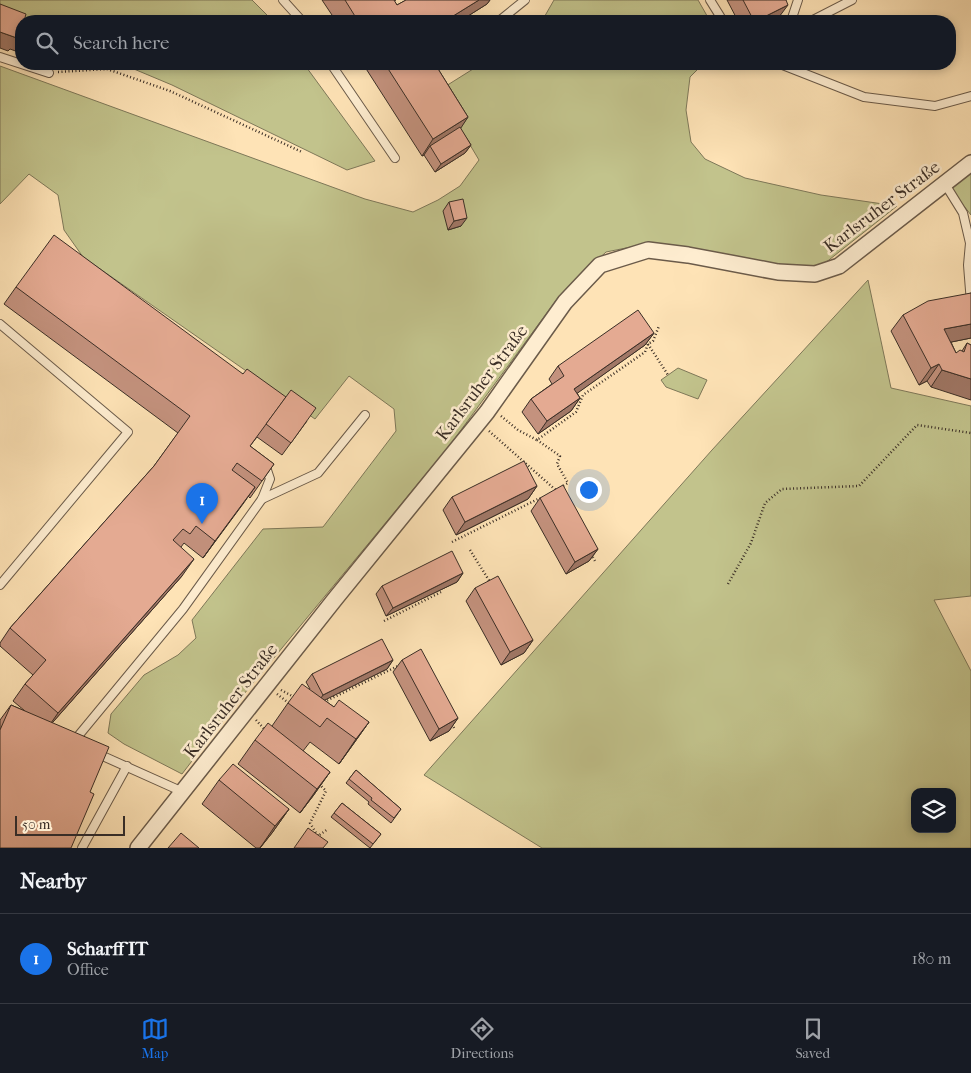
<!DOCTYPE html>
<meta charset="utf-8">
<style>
:root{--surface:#171b24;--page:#20242c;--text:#f1f3f6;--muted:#9ea1a6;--line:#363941;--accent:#1a73e8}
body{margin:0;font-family:"IM FELL French Canon",serif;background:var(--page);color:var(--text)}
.controls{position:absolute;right:15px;bottom:15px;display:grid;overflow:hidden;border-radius:10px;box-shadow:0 2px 8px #0003}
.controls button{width:45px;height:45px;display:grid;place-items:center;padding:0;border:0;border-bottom:1px solid var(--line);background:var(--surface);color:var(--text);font:25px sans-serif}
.scale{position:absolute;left:15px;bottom:12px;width:110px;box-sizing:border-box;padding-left:5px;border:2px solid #3a2e26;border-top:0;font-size:14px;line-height:18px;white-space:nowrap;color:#3a2e26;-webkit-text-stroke:4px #feedd0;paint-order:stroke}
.you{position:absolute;left:588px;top:489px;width:18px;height:18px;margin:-12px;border:4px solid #fff;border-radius:50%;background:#1a73e8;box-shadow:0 0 0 8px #1a73e833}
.badge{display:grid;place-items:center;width:32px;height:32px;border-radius:50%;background:var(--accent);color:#fff;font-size:16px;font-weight:700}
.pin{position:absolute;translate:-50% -41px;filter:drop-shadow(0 1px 2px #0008)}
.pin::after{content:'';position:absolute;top:26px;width:18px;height:15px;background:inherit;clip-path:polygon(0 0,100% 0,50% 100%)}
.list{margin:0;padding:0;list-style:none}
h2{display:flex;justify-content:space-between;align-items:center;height:65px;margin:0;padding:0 20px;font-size:21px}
h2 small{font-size:16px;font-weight:400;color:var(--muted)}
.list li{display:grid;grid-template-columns:32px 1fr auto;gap:15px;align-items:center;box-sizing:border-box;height:90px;padding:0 20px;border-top:1px solid var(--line)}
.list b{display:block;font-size:19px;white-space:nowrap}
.list p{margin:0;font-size:16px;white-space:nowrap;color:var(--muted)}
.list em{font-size:16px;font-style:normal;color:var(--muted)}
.icon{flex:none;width:28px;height:28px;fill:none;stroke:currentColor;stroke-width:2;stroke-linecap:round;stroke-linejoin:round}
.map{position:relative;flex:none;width:971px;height:848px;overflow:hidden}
.search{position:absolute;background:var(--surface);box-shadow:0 2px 8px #0003;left:15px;right:15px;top:15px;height:55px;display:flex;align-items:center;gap:12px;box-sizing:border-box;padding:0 18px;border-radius:20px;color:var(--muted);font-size:19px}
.sheet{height:155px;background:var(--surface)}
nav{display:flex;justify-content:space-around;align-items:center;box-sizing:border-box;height:70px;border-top:1px solid var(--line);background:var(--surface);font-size:14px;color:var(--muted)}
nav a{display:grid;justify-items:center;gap:2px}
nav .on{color:var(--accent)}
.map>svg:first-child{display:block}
.green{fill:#c2c38c;stroke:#7e7859;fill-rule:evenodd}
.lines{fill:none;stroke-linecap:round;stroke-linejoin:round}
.service-casing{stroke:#6b5b4a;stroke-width:10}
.minor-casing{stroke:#6b5b4a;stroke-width:18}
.path{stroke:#3a2e26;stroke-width:2.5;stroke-dasharray:1 2.5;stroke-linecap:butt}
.service{stroke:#feedd0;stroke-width:8}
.minor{stroke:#feedd0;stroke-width:15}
.wall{fill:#c4927e;stroke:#3a2e26}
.shaded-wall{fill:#a07766;stroke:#3a2e26}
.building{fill:#e4aa92;stroke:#3a2e26}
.labels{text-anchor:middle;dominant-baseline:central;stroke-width:5;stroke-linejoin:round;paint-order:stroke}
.street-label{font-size:18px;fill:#3a2e26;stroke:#feedd0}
</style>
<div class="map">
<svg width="971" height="848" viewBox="0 0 971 848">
<rect width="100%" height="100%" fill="#fee3b6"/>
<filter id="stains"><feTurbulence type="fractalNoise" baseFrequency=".004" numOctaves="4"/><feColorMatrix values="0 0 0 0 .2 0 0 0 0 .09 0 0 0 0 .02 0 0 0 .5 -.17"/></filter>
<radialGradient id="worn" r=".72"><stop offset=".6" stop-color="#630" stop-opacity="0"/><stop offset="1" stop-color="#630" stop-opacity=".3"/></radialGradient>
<g class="green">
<path d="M0 0H252L273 21H22L0 12Z"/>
<path d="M554 0H698L710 21H542Z"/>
<path d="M122 64H304L375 161 347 170 172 85Z"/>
<path d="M481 64H703L690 77 686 110 691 142 705 159 745 178 821 195 897 206 815 271 651 243 606 252 560 295 450 445 234 706 182 774 124 744 108 733 111 714 144 675 178 655 196 638 192 620 263 529 323 527 396 431 394 409 349 376 315 419 83 257 64 230 58 195 29 174 0 204V66L365 199 413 212 438 200 460 186 479 160 438 91Z"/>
<path d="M971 154V215L942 178Z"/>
<path d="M868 280 891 388 971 406V596L934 600 971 671V848H542L424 775 712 450ZM915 792H952V829H915Z"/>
<path d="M678 368 707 380 698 399 666 387 661 380Z"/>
</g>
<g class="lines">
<g class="service-casing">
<g id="service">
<path d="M283 0 302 21"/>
<path d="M710 0 723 21"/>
<path d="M499 21 525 0"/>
<path d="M791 21 798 0"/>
<path d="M811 21 852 0"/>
<path d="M0 57 49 73"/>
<path d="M331 64 395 158"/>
<path d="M780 64 864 97 935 106 971 96"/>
<path d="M945 184 963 213 970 243 968 265 971 303"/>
<path d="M0 324 128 432 0 585"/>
<path d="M262 499 318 473 365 415"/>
<path d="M74 741 183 609 262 499 270 479 265 464"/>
<path d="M96 753 183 792"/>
<path d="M82 848 127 766"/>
</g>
</g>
<g class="minor-casing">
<path id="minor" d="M138 848 335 599 487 412 565 302 600 265 648 250 688 255 778 272 815 274 839 266 971 163"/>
</g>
<g class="path">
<path d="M58 72 107 69 170 91 302 152"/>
<path d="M648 344 668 375"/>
<path d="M501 416 518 430 537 440 576 412 583 395 645 352 648 344 653 341 659 326"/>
<path d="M489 431 558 492"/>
<path d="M537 440 560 456 557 464 568 483 561 487"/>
<path d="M452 542 540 498"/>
<path d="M470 550 490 582"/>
<path d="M591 554 595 561"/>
<path d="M728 584 751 543 765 503 782 489 859 486 917 425 971 433"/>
<path d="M384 621 441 592"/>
<path d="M281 690 294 697"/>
<path d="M277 694 290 704"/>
<path d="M324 702 400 665"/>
<path d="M256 720 266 731"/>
<path d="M452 724 455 730"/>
<path d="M319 784 326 791 310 823 318 836 328 829"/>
</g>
<use href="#service" class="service"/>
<use href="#minor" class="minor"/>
</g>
<g class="wall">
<path d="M322 0H396L394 1 397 5 406 0H490L487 4 460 21H336Z"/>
<path d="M727 0H786L779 17 772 21H738Z"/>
<path d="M363 64H435L468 117 460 128 471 145 465 153 435 172 424 155 422 156Z"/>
<path d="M449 202 461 226 448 230 443 211Z"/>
<path d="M16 287 243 374 307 421 282 455 257 437 250 446 274 464 250 498 248 496 203 558 184 543 181 547 182 576 52 723 0 848V720L11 705 25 711 13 701 25 684 33 675 0 646V643L10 628 154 466 178 433 4 304Z"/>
<path d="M971 293V338L951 342 956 353 962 351 967 343 971 345 931 387 927 381 919 385 891 331 903 315Z"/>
<path d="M654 333 645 345 577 393 580 398 571 411 538 434 522 412 531 399 552 384 549 379 558 366Z"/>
<path d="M537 486 528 499 456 535 443 510 452 497Z"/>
<path d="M540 498 598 549 589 561 566 574 531 511Z"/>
<path d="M463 573 457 582 386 616 376 594 382 586Z"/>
<path d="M475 588 533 640 524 653 501 665 466 601Z"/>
<path d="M393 660 387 669 324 700 334 707 369 722 339 764 310 742 303 751 330 772 313 796 300 813 238 764 255 740 272 726 288 703 310 689 306 682 312 674Z"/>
<path d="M402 660 458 718 449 731 430 741 393 672Z"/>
<path d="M356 770 401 809 391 823 368 804 369 802 346 783Z"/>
<path d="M219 780 289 809 272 833 260 848H256L202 804Z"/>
<path d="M342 803 381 834 370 848 331 817Z"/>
</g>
<g class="shaded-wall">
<path d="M479 0H490L487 4 460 21H445Z"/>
<path d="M788 5 779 17 772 21H756Z"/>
<path d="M0 32 17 38 21 43V53L10 49 8 51 0 48Z"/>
<path d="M468 117 457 134 430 146 424 155 422 156 433 139Z"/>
<path d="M471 145 465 153 435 172 441 164Z"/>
<path d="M467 218 461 226 448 230 454 221Z"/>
<path d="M971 324V338L932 346 944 329Z"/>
<path d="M654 333 645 345 565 402 574 389Z"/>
<path d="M939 364 927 381 919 385 931 368Z"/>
<path d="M942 370 971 379V400L931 387Z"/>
<path d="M580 398 571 411 538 434 547 421Z"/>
<path d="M537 486 528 499 456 535 465 522Z"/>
<path d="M255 487 243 504 203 558 215 541Z"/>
<path d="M598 549 589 561 566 574 575 562Z"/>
<path d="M194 559 182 576 46 730 58 713Z"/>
<path d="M463 573 457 582 386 616 393 608Z"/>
<path d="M533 640 524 653 501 665 510 652Z"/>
<path d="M393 660 387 669 317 704 323 695Z"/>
<path d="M458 718 449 731 430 741 439 729Z"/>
<path d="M369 722 352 746 339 764 356 739Z"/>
<path d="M330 772 313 796 300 813 317 789Z"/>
<path d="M289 809 272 833 260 848 275 826Z"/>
</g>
<g class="building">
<path d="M345 0H394L397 5 406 0H479L445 21H358Z"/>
<path d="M743 0H786L788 5 756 21H754Z"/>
<path d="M0 4 26 14 24 21H21V28L17 38 0 32Z"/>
<path d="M21 28V43L16 40Z"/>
<path d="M385 64H435L468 117 433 139Z"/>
<path d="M460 127 471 145 441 164 430 146Z"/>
<path d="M463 199 467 218 454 221 449 202Z"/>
<path d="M54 235 243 374 247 369 286 397 250 446 274 464 262 481 237 463 232 470 255 487 215 541 196 526 190 534 183 529 173 540 194 559 58 713 25 684 46 660 10 628 154 466 190 416 16 287Z"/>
<path d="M971 293V324L944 329 956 353 960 350 964 352 967 343 971 345V379L942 370 939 364 931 368 903 315 928 301Z"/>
<path d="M638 310 654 333 574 389 580 398 547 421 531 399 564 376 558 366Z"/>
<path d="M291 390 316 408 291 443 266 424Z"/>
<path d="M524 461 537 486 465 522 452 497Z"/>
<path d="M563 485 598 549 575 562 540 498Z"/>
<path d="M452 551 463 573 393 608 382 586Z"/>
<path d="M498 576 533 640 510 652 475 588Z"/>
<path d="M382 639 393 660 323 695 312 674Z"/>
<path d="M421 649 458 718 439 729 402 660Z"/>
<path d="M302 684 334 707 339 700 369 722 356 739 327 718 320 727 288 703Z"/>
<path d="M11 705 109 747 90 792 94 794 71 848H0V730Z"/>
<path d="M268 723 330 772 317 789 255 740Z"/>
<path d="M233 764 289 809 275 826 219 780Z"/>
<path d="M356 770 401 809 394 818 371 800 372 798 349 779Z"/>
<path d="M342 803 381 834 373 844 334 813Z"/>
<path d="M308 828 328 842 323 848H294Z"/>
<path d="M181 833 199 848H168Z"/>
</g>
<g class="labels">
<g class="street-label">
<text transform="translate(882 207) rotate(-37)">Karlsruher Straße</text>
<text transform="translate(482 383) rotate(-53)">Karlsruher Straße</text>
<text transform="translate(231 701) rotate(-52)">Karlsruher Straße</text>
</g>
</g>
<rect width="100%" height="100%" filter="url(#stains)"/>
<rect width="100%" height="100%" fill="url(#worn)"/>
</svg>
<div class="controls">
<button><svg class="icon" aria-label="layers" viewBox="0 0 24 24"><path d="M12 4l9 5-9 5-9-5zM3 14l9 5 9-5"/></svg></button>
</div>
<div class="scale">50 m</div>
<div class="you"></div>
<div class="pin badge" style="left:202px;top:524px">1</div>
<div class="search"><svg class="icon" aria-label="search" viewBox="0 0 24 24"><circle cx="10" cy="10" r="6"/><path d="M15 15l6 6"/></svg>Search here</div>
</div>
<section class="sheet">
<h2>Nearby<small></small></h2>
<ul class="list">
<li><span class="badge">1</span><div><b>Scharff IT</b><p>Office</p></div><em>180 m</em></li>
</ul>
</section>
<nav>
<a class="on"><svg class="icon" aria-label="map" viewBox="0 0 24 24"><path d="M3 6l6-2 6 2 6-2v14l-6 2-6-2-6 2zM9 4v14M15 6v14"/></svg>Map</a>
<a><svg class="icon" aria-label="directions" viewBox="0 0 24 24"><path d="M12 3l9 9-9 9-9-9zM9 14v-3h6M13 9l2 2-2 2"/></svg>Directions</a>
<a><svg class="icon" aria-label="saved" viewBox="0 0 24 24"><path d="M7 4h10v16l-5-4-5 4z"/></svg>Saved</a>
</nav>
